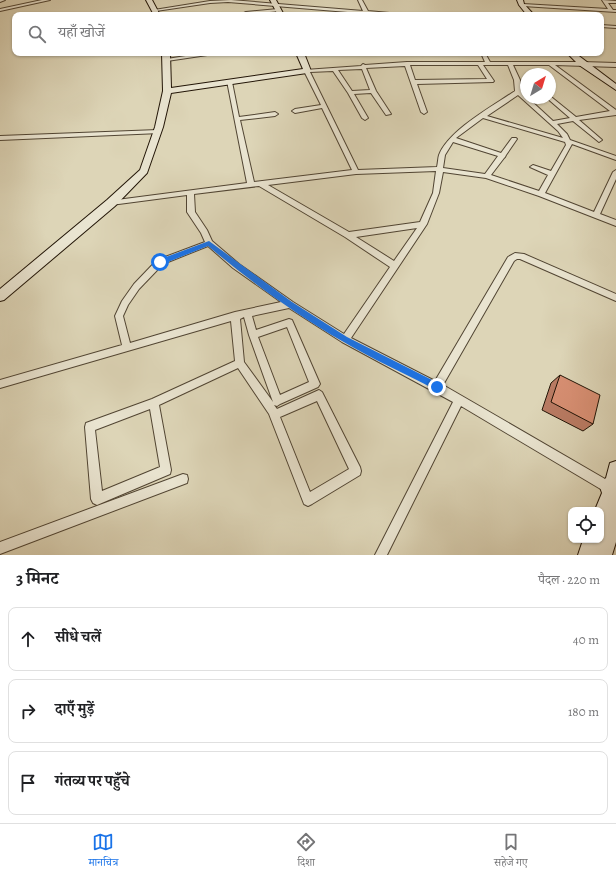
<!DOCTYPE html>
<html lang="hi">
<meta charset="utf-8">
<style>
:root{--surface:#fff;--page:#f6f6f6;--text:#202124;--muted:#757577;--line:#e0e0e0;--accent:#1a73e8}
body{margin:0;font-family:Alegreya,"Noto Serif Devanagari",serif;background:var(--page);color:var(--text)}
.controls{position:absolute;right:12px;bottom:12px;display:grid;overflow:hidden;border-radius:8px;box-shadow:0 1px 3px #0004}
.controls button{width:36px;height:36px;display:grid;place-items:center;padding:0;border:0;border-bottom:1px solid var(--line);background:var(--surface);color:var(--text);font:20px sans-serif}
.compass{position:absolute;left:520px;top:68px;width:36px;height:36px;border-radius:50%;background:var(--surface);box-shadow:0 1px 3px #0004;rotate:38deg}
.stop{position:absolute;width:12px;height:12px;margin:-9px;border:3px solid #1a73e8;border-radius:50%;background:#fff}
.stop.end{background:#1a73e8;border-color:#fff;box-shadow:0 1px 4px #0008}
.list{margin:0;padding:0;list-style:none}
h2{display:flex;justify-content:space-between;align-items:center;height:52px;margin:0;padding:0 16px;font-size:17px}
h2 small{font-size:13px;font-weight:400;color:var(--muted)}
.list li{display:grid;grid-template-columns:26px 1fr auto;gap:12px;align-items:center;box-sizing:border-box;height:64px;margin:0 8px 8px;padding:0 8px;border:1px solid var(--line);border-radius:8px}
.list b{display:block;font-size:15px;white-space:nowrap}
.list em{font-size:13px;font-style:normal;color:var(--muted)}
.icon{flex:none;width:22px;height:22px;fill:none;stroke:currentColor;stroke-width:2;stroke-linecap:round;stroke-linejoin:round}
.map{position:relative;flex:none;width:616px;height:555px;overflow:hidden}
.search{position:absolute;background:var(--surface);box-shadow:0 1px 3px #0004;left:12px;right:12px;top:12px;height:44px;display:flex;align-items:center;gap:10px;box-sizing:border-box;padding:0 14px;border-radius:8px;color:var(--muted);font-size:15px}
.sheet{height:268px;background:var(--surface)}
nav{display:flex;justify-content:space-around;align-items:center;box-sizing:border-box;height:56px;border-top:1px solid var(--line);background:var(--surface);font-size:11px;color:var(--muted)}
nav a{display:grid;justify-items:center;gap:2px}
nav .on{color:var(--accent)}
.map>svg:first-child{display:block}
.lines{fill:none;stroke-linecap:round;stroke-linejoin:round}
.street-casing{stroke:#514533;stroke-width:2}
.secondary-casing{stroke:#221507;stroke-width:2}
.street{fill:#e9e4d0;fill-rule:evenodd}
.secondary{fill:#e9e4d0;fill-rule:evenodd}
.wall{fill:#b97b63;stroke:#221507}
.building{fill:#d78f73;stroke:#221507}
.route{fill:#1a73e8}
</style>
<div class="map">
<svg width="616" height="555" viewBox="0 0 616 555">
<rect width="100%" height="100%" fill="#ddd5b7"/>
<filter id="stains"><feTurbulence type="fractalNoise" baseFrequency=".005" numOctaves="4"/><feColorMatrix values="0 0 0 0 .2 0 0 0 0 .09 0 0 0 0 .02 0 0 0 .5 -.17"/></filter>
<radialGradient id="worn" r=".72"><stop offset=".6" stop-color="#630" stop-opacity="0"/><stop offset="1" stop-color="#630" stop-opacity=".3"/></radialGradient>
<g class="lines">
<g class="street-casing">
<g id="street">
<path d="M0 0H5L0 2Z"/>
<path d="M42 0H50L0 11V9Z"/>
<path d="M231 0 363 11 358 0H362L368 11 400 14 402 15H384L228 2 210 3 156 11 154 10 210 1Z"/>
<path d="M602 0 616 1V3H608L613 10H616V12L523 6 521 5 523 4 608 9Z"/>
<path d="M278 9H280V11L249 14V15H245L244 13 246 12Z"/>
<path d="M601 25 616 26V28L601 27Z"/>
<path d="M204 53H216L214 54 167 61 165 60 167 59Z"/>
<path d="M481 53H485L490 62H582L616 63V67L555 65 616 110V115L579 120 601 139 602 140 599 142 573 121 557 124 567 134 570 140 616 156V160L572 144 545 193 594 212 613 172 616 170V179L600 214 616 220V226L539 196 486 178 443 172 439 193 427 224 351 338 435 381 508 257 515 253 524 254 616 294V301L520 259H517L514 261 443 385 612 483 613 487 612 491 608 492 604 491 461 406 387 555H375L453 402 342 342 289 308 252 316 256 330 289 319 292 320 320 384 318 387 280 404 277 406 274 405 277 409 319 390 322 392 360 467 361 471 360 475 312 504 308 506 304 504 269 414 238 368 159 405 171 470 170 474 97 505 93 503 91 499 85 427 86 423 152 399 235 361 231 321 0 388V380L122 345 115 316 122 301 134 284 157 260 205 242 201 233 187 212V195L111 205H109L108 203 109 201 247 183 227 81 232 82 239 117 275 112 278 114 275 116 240 120 254 182 352 170 322 108 295 113 292 111 295 109 321 105 304 71 305 70 361 66 363 64 365 65 407 62H485ZM410 65H478L487 79 415 80ZM483 65H508L514 80 515 91C493 106 449 130 439 155 438 158 438 163 437 167L358 170 310 72 333 71 348 93 362 118 365 120 368 118 354 94 371 93 386 115 391 114 376 91 366 68 405 66 421 112 424 114 427 112 417 84 493 82 494 81ZM513 65H549L610 111 576 117 550 96V98H547L548 99 570 118 553 121 528 98H526V96L521 92 520 80ZM362 69 370 90 352 91 338 70ZM518 95 558 131 563 138 487 116ZM483 118 565 142 566 145 551 171 533 165 530 167 548 175 539 191 491 175 504 158 505 157 506 155 517 139 516 138H512L501 153 456 138ZM453 142 498 156 485 174 443 168 445 155ZM436 171 433 193 420 222 349 232 268 185 356 174ZM259 186 345 237 390 267 344 334 293 302 239 264 212 241 207 230 195 212 194 194ZM417 228 394 261 356 237ZM208 246 233 268 281 302 235 312 130 343 123 316 128 305 139 289 163 264ZM244 317 249 335 273 402 244 362 240 319ZM287 327 309 382 280 395 258 337ZM317 401 349 469 310 492 280 417ZM150 409 160 467 102 491 95 430Z"/>
<path d="M158 130 160 131V133L0 140V136Z"/>
<path d="M183 474 187 475 188 479 187 483 0 554V542Z"/>
</g>
</g>
<g class="secondary-casing">
<g id="secondary">
<path d="M146 0H152L160 15H154Z"/>
<path d="M270 0H276L284 15H278Z"/>
<path d="M517 0H523L524 4 534 15H527L519 5Z"/>
<path d="M162 53H170L171 88 303 69 296 53H304L311 71 307 73 171 93 163 127 147 173 115 206 4 300 0 301V289L107 200 140 170 155 127 163 91Z"/>
<path d="M567 53H575L616 84V90L579 65Z"/>
<path d="M616 461V542L612 555H578L583 540H601V534L604 524 601 526V510H595L602 493 600 487 602 481 606 478 610 463Z"/>
</g>
</g>
<use href="#street" class="street"/>
<use href="#secondary" class="secondary"/>
</g>
<path class="wall" d="M560 375 593 424 583 431 542 410 551 383Z"/>
<path class="building" d="M560 375 600 395 593 424 551 402Z"/>
<path class="route" d="M209 241 292 302 347 337 440 384V389H434C404 373 372 359 342 341 295 314 250 281 208 246L163 264H158L157 262 158 260Z"/>
<rect width="100%" height="100%" filter="url(#stains)"/>
<rect width="100%" height="100%" fill="url(#worn)"/>
</svg>
<div class="controls">
<button><svg class="icon" aria-label="locate" viewBox="0 0 24 24"><circle cx="12" cy="12" r="6"/><path d="M12 2v4M12 18v4M2 12h4M18 12h4"/></svg></button>
</div>
<svg class="compass" viewBox="-18 -18 36 36"><path d="M0-13l5 13h-10z" fill="#e53935"/><path d="M0 13l5-13h-10z" fill="#757577"/></svg>
<div class="stop" style="left:160px;top:262px"></div>
<div class="stop end" style="left:437px;top:387px"></div>
<div class="search"><svg class="icon" aria-label="search" viewBox="0 0 24 24"><circle cx="10" cy="10" r="6"/><path d="M15 15l6 6"/></svg>यहाँ खोजें</div>
</div>
<section class="sheet">
<h2>3 मिनट<small>पैदल · 220 m</small></h2>
<ul class="list">
<li><svg class="icon" aria-label="ahead" viewBox="0 0 24 24"><path d="M12 20V5M6 11l6-6 6 6"/></svg><div><b>सीधे चलें</b></div><em>40 m</em></li>
<li><svg class="icon" aria-label="right" viewBox="0 0 24 24"><path d="M7 20v-9h11M14 6l5 5-5 5"/></svg><div><b>दाएँ मुड़ें</b></div><em>180 m</em></li>
<li><svg class="icon" aria-label="arrive" viewBox="0 0 24 24"><path d="M6 21V4h12l-3 4 3 4H6"/></svg><div><b>गंतव्य पर पहुँचे</b></div></li>
</ul>
</section>
<nav>
<a class="on"><svg class="icon" aria-label="map" viewBox="0 0 24 24"><path d="M3 6l6-2 6 2 6-2v14l-6 2-6-2-6 2zM9 4v14M15 6v14"/></svg>मानचित्र</a>
<a><svg class="icon" aria-label="directions" viewBox="0 0 24 24"><path d="M12 3l9 9-9 9-9-9zM9 14v-3h6M13 9l2 2-2 2"/></svg>दिशा</a>
<a><svg class="icon" aria-label="saved" viewBox="0 0 24 24"><path d="M7 4h10v16l-5-4-5 4z"/></svg>सहेजे गए</a>
</nav>
